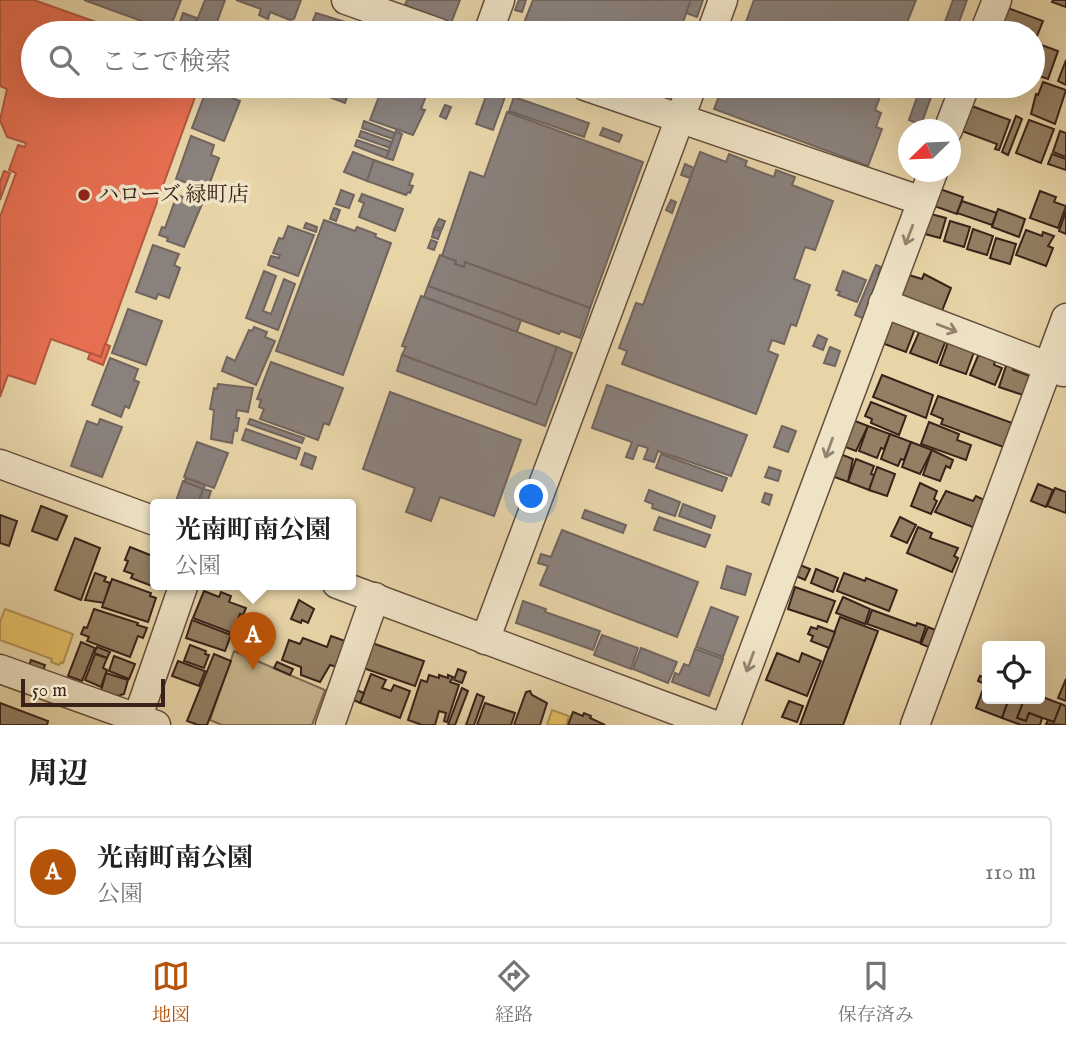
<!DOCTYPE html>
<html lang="ja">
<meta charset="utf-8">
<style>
:root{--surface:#fff;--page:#f2f2f2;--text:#222;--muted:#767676;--line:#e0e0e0;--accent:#b45309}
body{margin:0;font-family:"IM FELL English","Noto Serif JP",serif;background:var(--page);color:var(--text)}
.controls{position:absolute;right:21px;bottom:21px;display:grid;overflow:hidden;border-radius:7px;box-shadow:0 7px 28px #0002}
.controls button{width:63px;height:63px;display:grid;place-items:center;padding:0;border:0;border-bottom:2px solid var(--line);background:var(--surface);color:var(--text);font:35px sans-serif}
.compass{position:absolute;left:898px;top:119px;width:63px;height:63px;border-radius:50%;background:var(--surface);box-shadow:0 7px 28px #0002;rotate:247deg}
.scale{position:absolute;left:21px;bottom:18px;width:144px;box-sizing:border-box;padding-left:7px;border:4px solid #38221a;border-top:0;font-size:19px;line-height:24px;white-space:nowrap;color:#38221a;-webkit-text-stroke:5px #efe3c6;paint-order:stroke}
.you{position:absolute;left:532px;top:497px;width:24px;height:24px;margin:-18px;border:5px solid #fff;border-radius:50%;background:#1a73e8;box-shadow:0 0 0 10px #1a73e833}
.badge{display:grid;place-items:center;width:46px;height:46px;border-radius:50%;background:var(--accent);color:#fff;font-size:23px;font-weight:700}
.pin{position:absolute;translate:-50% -58px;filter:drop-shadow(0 2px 4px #0008)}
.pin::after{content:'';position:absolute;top:37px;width:24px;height:21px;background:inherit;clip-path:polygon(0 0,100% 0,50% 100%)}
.popup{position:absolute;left:150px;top:499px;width:206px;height:91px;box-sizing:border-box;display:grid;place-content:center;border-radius:7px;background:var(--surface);filter:drop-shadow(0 2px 5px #0005);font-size:23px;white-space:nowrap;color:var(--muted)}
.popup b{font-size:26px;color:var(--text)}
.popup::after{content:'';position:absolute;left:50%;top:100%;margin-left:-14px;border:14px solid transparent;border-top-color:var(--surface)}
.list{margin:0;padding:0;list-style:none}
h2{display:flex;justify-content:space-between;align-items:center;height:91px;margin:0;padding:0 28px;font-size:30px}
h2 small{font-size:23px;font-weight:400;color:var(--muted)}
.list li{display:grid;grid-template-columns:46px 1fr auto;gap:21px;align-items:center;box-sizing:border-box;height:112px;margin:0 14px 14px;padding:0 14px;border:2px solid var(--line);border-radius:7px}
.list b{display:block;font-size:26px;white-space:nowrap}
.list p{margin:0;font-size:23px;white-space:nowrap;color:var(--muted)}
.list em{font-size:23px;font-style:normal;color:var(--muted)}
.icon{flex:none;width:38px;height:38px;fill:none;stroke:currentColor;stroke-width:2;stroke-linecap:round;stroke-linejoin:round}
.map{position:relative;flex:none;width:1066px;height:725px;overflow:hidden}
.search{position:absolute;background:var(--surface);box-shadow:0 7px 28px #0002;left:21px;right:21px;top:21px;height:77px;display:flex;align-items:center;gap:18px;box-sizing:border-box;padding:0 24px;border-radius:38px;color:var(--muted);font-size:26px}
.sheet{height:217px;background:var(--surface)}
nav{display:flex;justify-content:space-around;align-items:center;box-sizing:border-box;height:98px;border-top:2px solid var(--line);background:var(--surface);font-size:19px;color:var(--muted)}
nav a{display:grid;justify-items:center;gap:4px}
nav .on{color:var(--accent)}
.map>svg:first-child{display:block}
.green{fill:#c9b68f;stroke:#806c54;stroke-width:2}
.homes{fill:#e9c46a;stroke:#b49352;stroke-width:2}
.shops{fill:#e76f51;stroke:#b25840;stroke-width:2}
.industry{fill:#8a817c;stroke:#71645f;stroke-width:2}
.building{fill:#937f63;stroke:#38221a;stroke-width:2}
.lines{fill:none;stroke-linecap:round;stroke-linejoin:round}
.minor-casing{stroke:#644e3d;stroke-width:31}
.minor{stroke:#efe3c6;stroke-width:28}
.oneway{stroke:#948270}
.poi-dot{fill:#8f2418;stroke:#efe3c6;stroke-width:2.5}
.labels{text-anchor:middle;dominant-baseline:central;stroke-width:7;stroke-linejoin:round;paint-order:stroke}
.poi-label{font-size:21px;fill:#38221a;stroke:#efe3c6;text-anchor:start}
</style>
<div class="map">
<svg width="1066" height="725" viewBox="0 0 1066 725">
<rect width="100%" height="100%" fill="#e7d4a7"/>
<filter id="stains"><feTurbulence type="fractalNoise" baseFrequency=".00286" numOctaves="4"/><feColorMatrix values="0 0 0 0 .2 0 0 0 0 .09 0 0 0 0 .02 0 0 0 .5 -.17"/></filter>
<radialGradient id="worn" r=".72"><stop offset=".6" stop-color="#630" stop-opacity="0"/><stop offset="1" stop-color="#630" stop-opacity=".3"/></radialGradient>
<path class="green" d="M234 651 325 690 312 725H222L210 720Z"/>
<g class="homes">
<path d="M5 609 73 634 63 663 61 662 59 665 51 662 52 659 0 640V622Z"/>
<path d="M552 710 569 716 566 725H547Z"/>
</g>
<g class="shops">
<path d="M0 0H34L127 33H33V86H199L101 357 51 339 35 384 8 375 0 397V217L16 173 9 170 18 145 25 147 26 143 7 137 0 120 7 89 0 86Z"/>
<path d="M4 171 10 173 0 200V182Z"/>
<path d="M105 344 110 346 103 365 88 359 90 353 101 357Z"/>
</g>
<g class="industry">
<path d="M84 0H181L169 31Z"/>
<path d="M205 0H225L213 33H192Z"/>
<path d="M236 0H301L294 19 290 20 270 12 268 19 259 15 261 9Z"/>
<path d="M407 0H460L451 23 405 5Z"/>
<path d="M519 0H526L522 12 515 10Z"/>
<path d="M533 0H691L679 33H520Z"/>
<path d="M691 0H703L697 17 686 13Z"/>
<path d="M754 0H916L903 33H742Z"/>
<path d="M953 0H967L955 33H941Z"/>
<path d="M183 13 197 18 191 33H176Z"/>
<path d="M316 13 355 25V27L372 33H308Z"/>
<path d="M233 24 250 30 248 33 230 32Z"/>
<path d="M262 25 284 33H259Z"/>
<path d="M208 86H228L236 89 232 98 240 101 224 141 192 128Z"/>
<path d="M274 86 291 91 289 97 272 94Z"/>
<path d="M309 86H351L345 103 308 89Z"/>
<path d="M383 86H397L426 96 421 109 425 110 413 135 370 120Z"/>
<path d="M723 86H884L875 110 881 113 876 127 882 129 868 166 714 109Z"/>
<path d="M921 86H935L921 125 909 120Z"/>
<path d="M489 88 506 94 493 130 476 124Z"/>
<path d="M514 97 589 123 584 137 509 111Z"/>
<path d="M445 105 451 107 446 119 440 116Z"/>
<path d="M507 112 643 162 590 308 465 262 464 267 455 264 456 261 442 256 470 172 484 177Z"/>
<path d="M364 121 395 133 393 139 362 128Z"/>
<path d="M603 128 622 135 619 142 600 135Z"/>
<path d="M361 131 392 142 390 148 359 137Z"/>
<path d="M396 131 402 134 393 160 386 158Z"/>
<path d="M191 136 214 145 211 155 219 158 209 185 200 182 198 187 176 179Z"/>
<path d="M357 140 389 151 386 158 355 146Z"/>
<path d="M353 152 374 160 367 181 344 172Z"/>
<path d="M700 152 726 162 729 154 747 161 745 166 774 177 776 170 795 177 792 185 833 201 815 250 805 247 794 279 810 285 796 326 791 324 784 344 772 340 768 351 778 355 756 414 622 364 627 351 619 348 636 303 643 305Z"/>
<path d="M374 160 413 174 409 185 413 186 410 193 408 192 406 195 367 181Z"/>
<path d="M685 164 694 168 690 178 681 175Z"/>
<path d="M341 190 354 195 349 208 336 204Z"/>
<path d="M362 194 403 209 395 231 359 217 364 203 359 201Z"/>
<path d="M177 195 202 204 184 247 167 241 168 238 159 235 162 227 165 228Z"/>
<path d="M671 200 676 202 672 213 666 210Z"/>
<path d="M334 208 340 210 336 221 330 219Z"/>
<path d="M439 219 445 221 442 229 435 227Z"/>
<path d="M324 220 355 231 357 227 376 234 375 237 391 243 343 375 276 351Z"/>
<path d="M306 223 317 227 316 232 304 228Z"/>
<path d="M288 226 314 235 298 276 268 265 271 256 279 258 280 255 273 253 279 238 283 239Z"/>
<path d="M434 229 441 231 438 239 432 237Z"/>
<path d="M431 240 437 242 434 250 428 248Z"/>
<path d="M153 245 179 254 174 265 180 268 169 298 158 294 156 299 136 292Z"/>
<path d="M440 255 456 261 455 264 464 267 465 262 590 308 580 338 561 331 559 334 428 286Z"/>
<path d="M876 265 881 267 878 274 884 276 867 320 855 315Z"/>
<path d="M264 271 276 276 263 311 271 314 284 279 295 284 278 330 246 318Z"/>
<path d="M843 271 866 280 857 302 838 295 840 292 836 290Z"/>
<path d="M428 286 521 320 517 332 424 297Z"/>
<path d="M421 296 557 347 536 405 402 355 406 347 402 346Z"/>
<path d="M128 309 162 321 146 365 112 353Z"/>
<path d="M254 327 267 332 265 337 275 341 256 385 222 371 227 357 235 361 249 330 252 331Z"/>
<path d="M818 335 827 339 823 350 813 346Z"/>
<path d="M557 347 572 353 545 426 397 371 402 355 536 405Z"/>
<path d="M830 347 840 351 835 366 824 363Z"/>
<path d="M110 358 138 369 134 380 139 382 129 408 125 406 121 417 92 405Z"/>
<path d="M271 362 343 388 329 425 324 423 318 440 260 419 264 409 259 407 261 400 257 399Z"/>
<path d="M218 384 253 388 248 412 237 410 236 418H239L237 431 234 430 232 443 211 439 214 410 210 409 214 388 217 389Z"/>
<path d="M607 385 747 435 731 476 658 451 654 462 644 459 648 448 638 445 633 459 626 457 632 442 592 428Z"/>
<path d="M390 392 521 440 494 516 440 497 431 521 406 512 415 488 363 469Z"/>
<path d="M100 419 122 427 102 477 71 466 87 421 98 425Z"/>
<path d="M250 419 304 438 302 443 248 424Z"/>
<path d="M782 426 796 431 788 452 774 447Z"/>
<path d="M246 429 300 448 296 459 242 440Z"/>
<path d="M197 442 228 453 214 488 184 477Z"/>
<path d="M305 453 316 457 312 469 301 465Z"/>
<path d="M661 454 727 478 722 491 656 468Z"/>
<path d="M769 467 781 471 778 481 765 477Z"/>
<path d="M186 478 205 485 204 489 184 482Z"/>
<path d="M183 481 203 489 198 504H184L176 501Z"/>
<path d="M203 489 211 491 207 503 198 504Z"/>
<path d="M649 490 680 502 675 516 652 508 653 504 645 501Z"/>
<path d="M765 493 772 495 769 505 762 502Z"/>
<path d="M683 504 715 516 711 528 679 516Z"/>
<path d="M585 510 626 525 623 533 582 518Z"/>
<path d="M659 517 710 535 705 547 654 530Z"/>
<path d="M562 530 698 582 677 637 540 585 548 566 538 563 541 554 551 557Z"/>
<path d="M727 566 751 574 745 595 721 588Z"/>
<path d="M523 601 546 609 545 612 600 631 593 650 516 623Z"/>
<path d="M711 607 738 617 723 657 696 647Z"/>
<path d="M602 635 638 648 631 669 594 655Z"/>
<path d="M641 648 677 662 668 683 633 669Z"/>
<path d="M695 649 723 659 709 696 672 682 675 673 679 675 684 664 689 666Z"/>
</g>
<g class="building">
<path d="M1053 0H1066V7L1052 2Z"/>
<path d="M1005 7 1043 21 1037 36 1000 22Z"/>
<path d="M1039 44 1058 51 1048 79 1033 74V51L1036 52Z"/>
<path d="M1066 60V85L1058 81Z"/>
<path d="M1043 82 1066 90 1055 124 1031 114 1036 94 1038 95Z"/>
<path d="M969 105 1010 120 999 150 995 149 997 144 959 130Z"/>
<path d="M1016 116 1022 119 1008 155 1002 152Z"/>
<path d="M1029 120 1054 129 1041 163 1016 153Z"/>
<path d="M1060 131 1066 133V157L1053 152Z"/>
<path d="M1052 154 1066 159V170L1048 164Z"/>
<path d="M937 188 963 197 957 214 931 205Z"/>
<path d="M1040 191 1056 197 1054 202 1066 206 1058 228 1030 218Z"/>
<path d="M962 201 997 213 992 225 957 213Z"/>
<path d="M998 209 1025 219 1019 237 992 227Z"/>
<path d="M1066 211V234L1059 231Z"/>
<path d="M927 213 946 218 940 238 921 233Z"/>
<path d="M950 221 970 227 964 247 944 241Z"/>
<path d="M973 229 993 236 987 255 967 249Z"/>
<path d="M1026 230 1042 236 1043 232 1054 236 1048 246 1053 248 1046 266 1016 255Z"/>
<path d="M996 238 1016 244 1010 264 990 258Z"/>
<path d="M924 274 951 288 940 316 899 300 909 275 922 279Z"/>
<path d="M887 319 916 326 906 352 879 342Z"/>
<path d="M920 330 946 340 937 363 910 353Z"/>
<path d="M948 342 974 352 966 374 940 365Z"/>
<path d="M980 351 995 361 994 365 1002 368 995 385 970 375Z"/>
<path d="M1007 363 1015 365 1013 370 1030 376 1023 395 999 387Z"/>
<path d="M882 375 933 395 926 418 873 397Z"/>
<path d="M938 396 1015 424 1006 448 941 424 943 419 931 414Z"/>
<path d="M871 402 906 416 899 435 871 423 872 419 865 416Z"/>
<path d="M850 419 868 426 856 451 840 445Z"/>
<path d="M929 422 959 434 957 440 971 445 966 460 921 444Z"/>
<path d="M868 426 890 434 884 449 881 448 877 458 859 451Z"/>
<path d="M890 434 911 442 904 460 901 459 898 466 881 459Z"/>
<path d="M911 442 932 450 920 474 902 467Z"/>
<path d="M932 450 953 460 950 468 946 466 940 481 923 475Z"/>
<path d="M838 453 853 459 848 482 829 475Z"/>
<path d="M856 459 874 466 871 474 875 475 869 490 848 482Z"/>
<path d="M877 467 895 474 887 496 869 490Z"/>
<path d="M920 483 937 491 934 499 937 501 931 514 911 506Z"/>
<path d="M1038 484 1053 490 1046 507 1031 501Z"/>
<path d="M1055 488 1066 492V513L1047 506Z"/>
<path d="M946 491 973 501 976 496 986 501 975 528 935 512Z"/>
<path d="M41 506 67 516 57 540 32 531Z"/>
<path d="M0 515 17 521 9 546 0 543Z"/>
<path d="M900 517 916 525 907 543 891 536Z"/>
<path d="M918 527 932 533 930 538 958 548 954 556 958 558 952 572 907 553Z"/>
<path d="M75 538 100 548 81 600 55 590Z"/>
<path d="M130 547 155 557V578L152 586 131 578 133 574 124 571 128 561 125 560Z"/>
<path d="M800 565 810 569 805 580 796 576Z"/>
<path d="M816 569 838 578 833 592 811 583Z"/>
<path d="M95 573 106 577 104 581 110 583 104 603 85 600Z"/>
<path d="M844 573 865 581 866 578 897 590 889 611 837 591Z"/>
<path d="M112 579 151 593 150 596 156 598 148 622 102 607Z"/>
<path d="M795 587 835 601 827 622 788 609Z"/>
<path d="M204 591 219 597 221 592 231 596 229 602 246 608 243 615 240 614 232 633 193 618Z"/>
<path d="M843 597 870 609 865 624 836 613Z"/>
<path d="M299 600 314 609 308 623 302 620 301 623 291 619Z"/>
<path d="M94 609 138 623 137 625 147 628 143 638 138 636 130 657 87 641 89 637 81 634 84 627 87 628Z"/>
<path d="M872 610 916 626 917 623 926 626 920 643 867 624Z"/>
<path d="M840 617 878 631 843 725H800Z"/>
<path d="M192 620 231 635 225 651 186 638Z"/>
<path d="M818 626 835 632 829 648 811 641 813 636 808 634 811 627 817 629Z"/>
<path d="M928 627 938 631 931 648 921 644Z"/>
<path d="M331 636 348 642 337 667 330 665 320 682 301 675V667L282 660 289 640 300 644 303 638 327 647Z"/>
<path d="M81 642 95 648 82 681 68 676Z"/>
<path d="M372 643 424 661 415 686 363 668Z"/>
<path d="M190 645 206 651 205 654 209 655 204 668 184 661Z"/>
<path d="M97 647 110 652 107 658 94 653Z"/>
<path d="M777 653 799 662 802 653 821 661 807 696 766 680Z"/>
<path d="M95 654 107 658 103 668 107 670 101 687 85 680Z"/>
<path d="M214 654 231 661 207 725H198L187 721Z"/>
<path d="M114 656 135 664 129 679 109 671Z"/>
<path d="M31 660 45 665 43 671 29 666Z"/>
<path d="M178 661 205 671 199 686 172 676Z"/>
<path d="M277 662 293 669 290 675 274 668Z"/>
<path d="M458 669 466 672 462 683 454 680Z"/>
<path d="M106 673 128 680 124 694 118 696 101 691Z"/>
<path d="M371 674 386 680 382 688 391 691 394 685 410 691 400 718 360 703Z"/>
<path d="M429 675 439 678V675L448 678V675L453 677 450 682 459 685 447 722 444 721 446 713 439 711 435 725H422L408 720 421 680 427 682Z"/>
<path d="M980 676 987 678V699H1009L1002 718 976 708 985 684 978 681Z"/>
<path d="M1066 679V701L1058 698Z"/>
<path d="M462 688 468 691 455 725H448Z"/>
<path d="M354 689 364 693 360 703 351 699Z"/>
<path d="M530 691 532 695 547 703 540 725H514L526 692Z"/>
<path d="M477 694 484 697 474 725H466Z"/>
<path d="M1040 696 1061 704 1054 722 1029 713 1026 721 1017 718 1024 699H1040Z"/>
<path d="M1009 699 1023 702 1017 718 1026 721 1029 713 1042 718 1040 725H1021L1002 718Z"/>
<path d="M789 701 803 706 797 722 782 717Z"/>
<path d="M0 703 48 721 47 725H0Z"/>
<path d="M485 703 515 713 511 725H477Z"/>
<path d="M1061 704 1066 706V725L1046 724 1048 720 1054 722Z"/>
<path d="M573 712 583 716 584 713 591 716 590 718 605 725H568Z"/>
</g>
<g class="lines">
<g class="minor-casing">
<g id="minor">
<path d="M346 0 439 33"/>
<path d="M488 33 500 0"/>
<path d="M711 33 723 0"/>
<path d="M984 33 997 0"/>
<path d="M585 86 922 201"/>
<path d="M948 130 965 86"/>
<path d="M883 303 1063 372"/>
<path d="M0 464 155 521"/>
<path d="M337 584 715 725"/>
<path d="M485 640 692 86"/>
<path d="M0 669 156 725"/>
<path d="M135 725 184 584"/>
<path d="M330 725 375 597"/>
<path d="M726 725 933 172"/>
<path d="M915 725 1066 318"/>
</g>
</g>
<use href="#minor" class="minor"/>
</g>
<defs><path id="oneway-shaft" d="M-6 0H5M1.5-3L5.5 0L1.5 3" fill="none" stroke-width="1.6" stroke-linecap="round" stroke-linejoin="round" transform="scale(1.75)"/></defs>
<g class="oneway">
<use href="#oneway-shaft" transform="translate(909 235) rotate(111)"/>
<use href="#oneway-shaft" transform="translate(947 328) rotate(21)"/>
<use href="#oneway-shaft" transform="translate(829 448) rotate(110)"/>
<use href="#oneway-shaft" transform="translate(750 662) rotate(110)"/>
</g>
<circle class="poi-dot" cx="84" cy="195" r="7"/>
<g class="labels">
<g class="poi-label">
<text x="98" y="195">ハローズ 緑町店</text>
</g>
</g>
<rect width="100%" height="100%" filter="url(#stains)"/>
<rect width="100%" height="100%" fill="url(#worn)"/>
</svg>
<div class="controls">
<button><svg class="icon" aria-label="locate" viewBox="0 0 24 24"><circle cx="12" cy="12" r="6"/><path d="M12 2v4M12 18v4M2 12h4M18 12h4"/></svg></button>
</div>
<svg class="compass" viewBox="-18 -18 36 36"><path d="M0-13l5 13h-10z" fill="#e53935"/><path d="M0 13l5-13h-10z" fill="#767676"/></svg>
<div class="scale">50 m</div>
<div class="you"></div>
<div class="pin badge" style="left:253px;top:670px">A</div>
<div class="popup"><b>光南町南公園</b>公園</div>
<div class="search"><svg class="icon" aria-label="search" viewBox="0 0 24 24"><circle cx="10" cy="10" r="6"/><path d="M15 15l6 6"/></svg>ここで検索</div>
</div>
<section class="sheet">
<h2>周辺<small></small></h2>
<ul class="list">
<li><span class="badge">A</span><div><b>光南町南公園</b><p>公園</p></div><em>110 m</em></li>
</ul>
</section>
<nav>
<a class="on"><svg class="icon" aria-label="map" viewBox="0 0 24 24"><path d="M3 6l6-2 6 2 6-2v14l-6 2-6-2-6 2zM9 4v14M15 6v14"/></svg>地図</a>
<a><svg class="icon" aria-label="directions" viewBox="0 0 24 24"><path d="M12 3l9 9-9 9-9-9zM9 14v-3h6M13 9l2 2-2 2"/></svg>経路</a>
<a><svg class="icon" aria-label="saved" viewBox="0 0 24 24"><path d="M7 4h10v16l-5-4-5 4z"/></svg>保存済み</a>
</nav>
